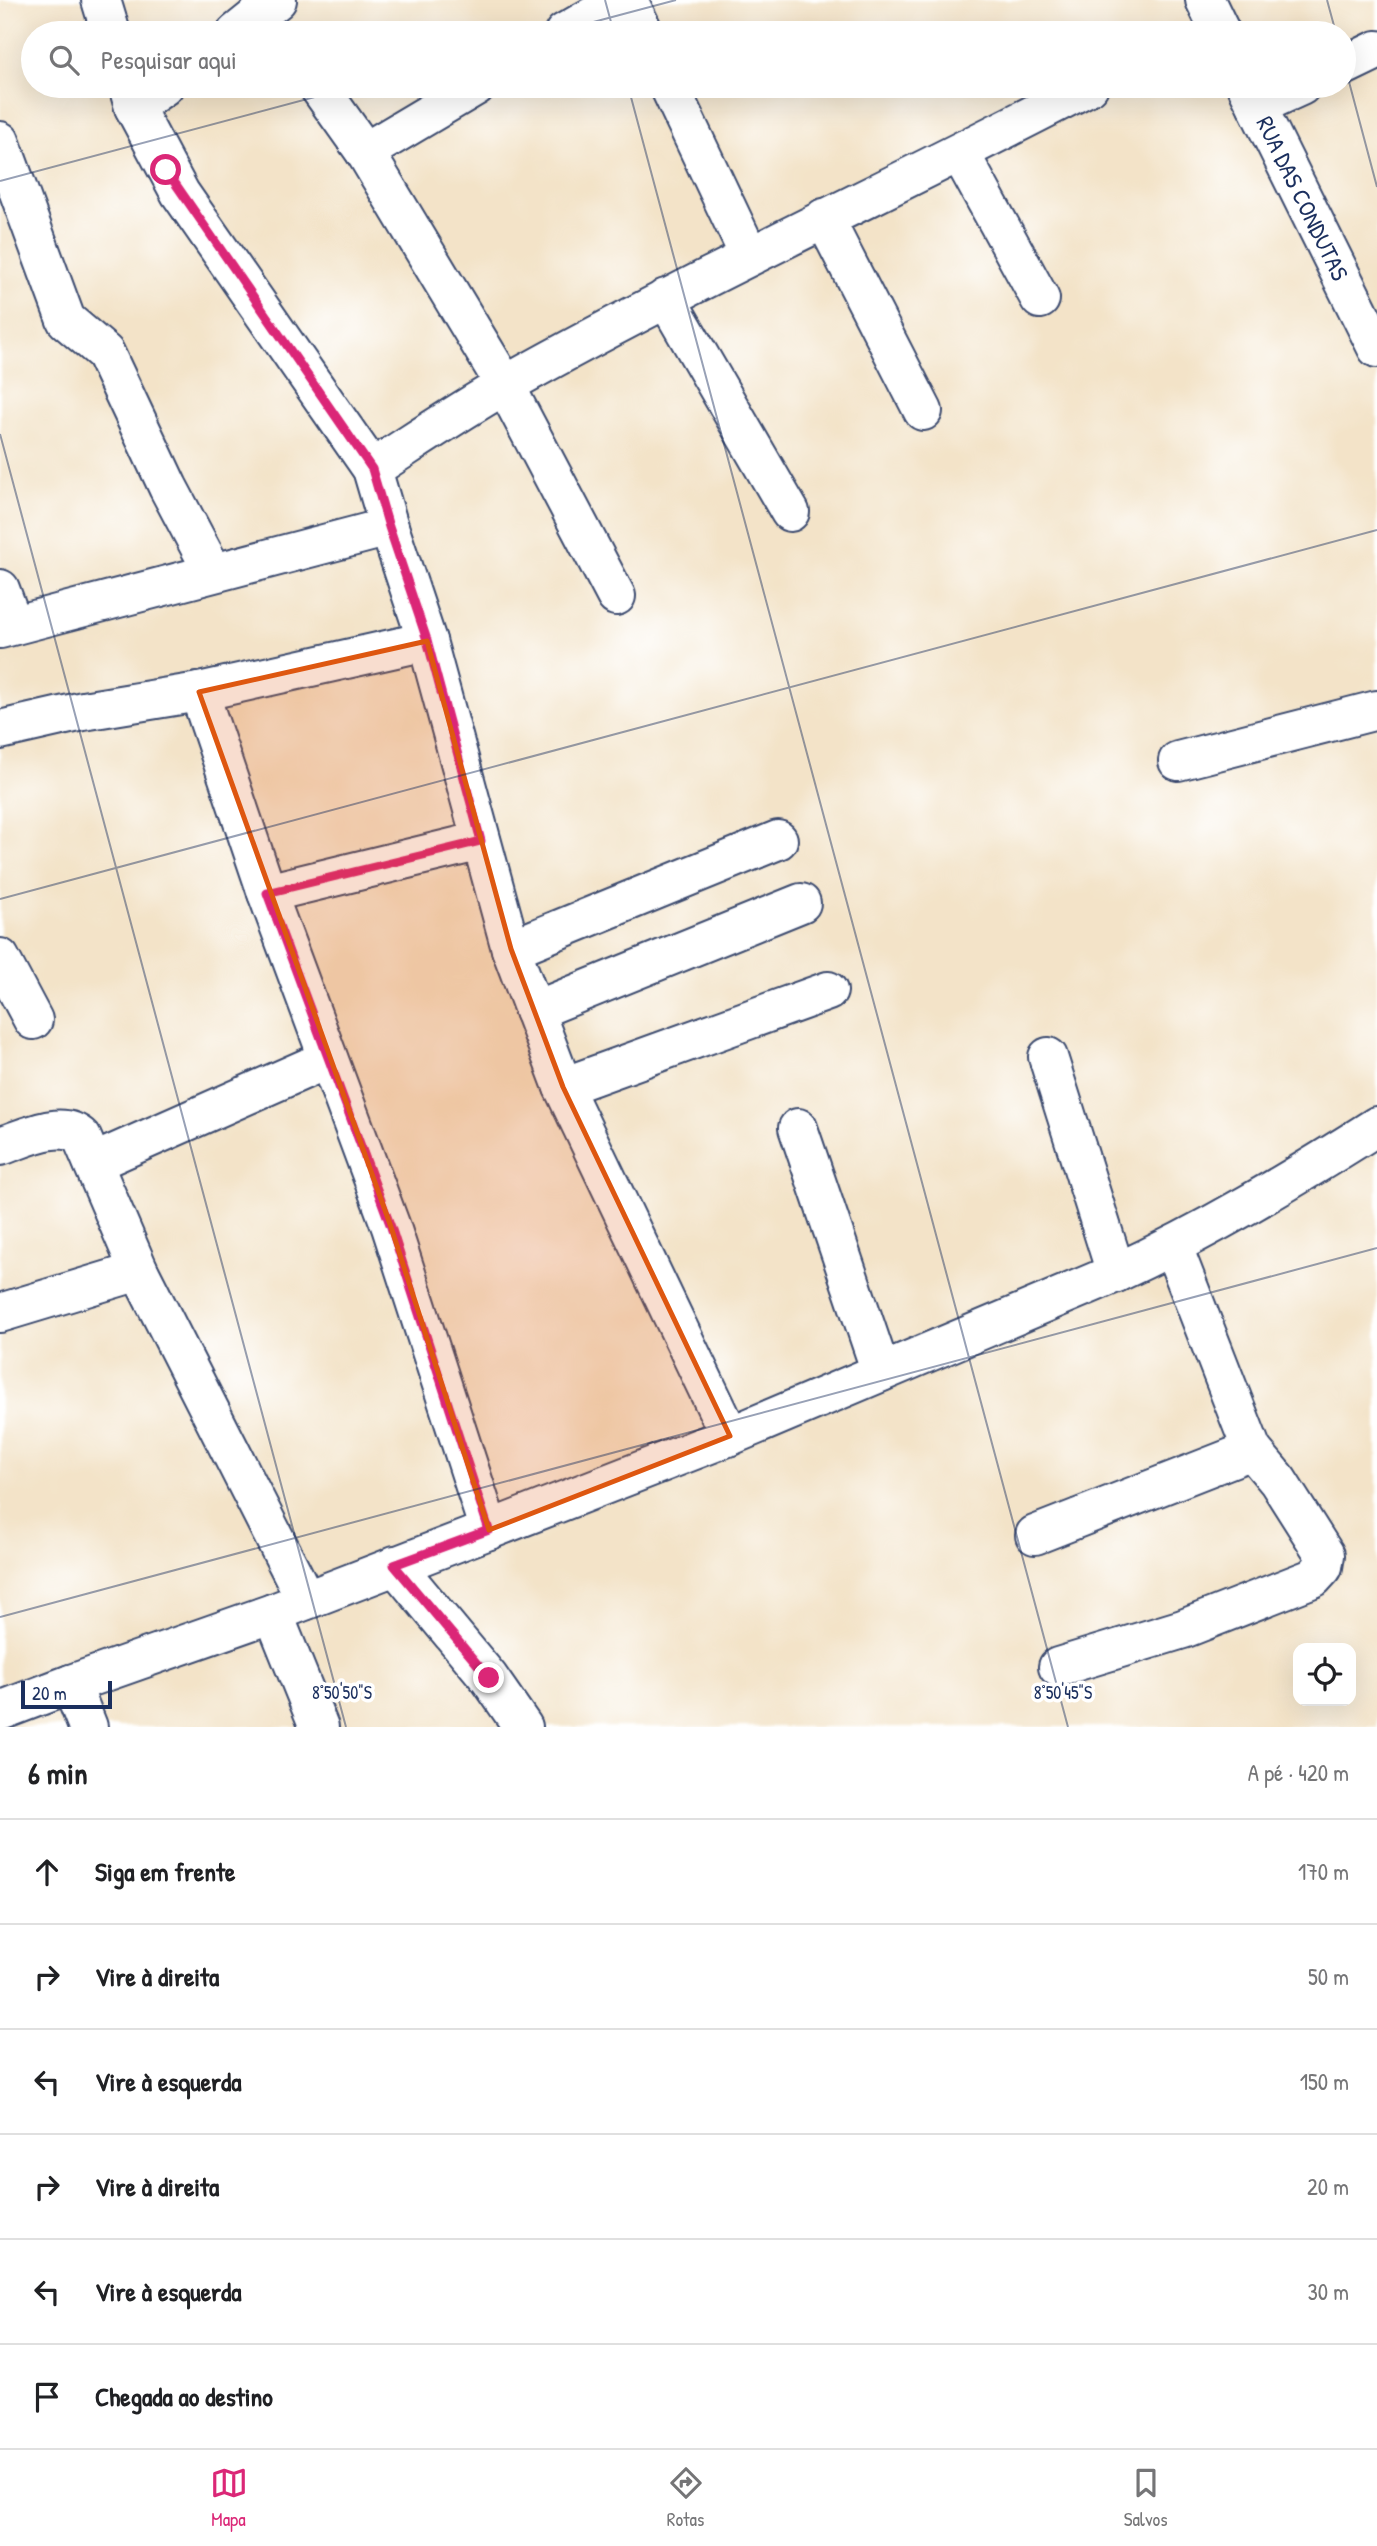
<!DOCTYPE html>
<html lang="pt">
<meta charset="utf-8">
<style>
:root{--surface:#fff;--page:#f2f2f2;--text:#202124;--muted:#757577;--line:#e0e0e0;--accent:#db2777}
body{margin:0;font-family:"Patrick Hand",sans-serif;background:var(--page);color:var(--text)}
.controls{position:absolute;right:21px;bottom:21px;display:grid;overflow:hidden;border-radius:14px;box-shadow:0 7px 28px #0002}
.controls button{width:63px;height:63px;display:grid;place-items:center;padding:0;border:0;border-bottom:2px solid var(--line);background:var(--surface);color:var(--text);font:35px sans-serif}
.scale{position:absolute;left:21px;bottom:18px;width:91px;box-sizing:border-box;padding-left:7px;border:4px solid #1b2f5e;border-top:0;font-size:19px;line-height:24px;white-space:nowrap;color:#1b2f5e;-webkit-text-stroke:5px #fff;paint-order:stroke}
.stop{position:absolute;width:21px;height:21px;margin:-16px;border:5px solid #db2777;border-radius:50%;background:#fff}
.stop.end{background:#db2777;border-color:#fff;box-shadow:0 2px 7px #0008}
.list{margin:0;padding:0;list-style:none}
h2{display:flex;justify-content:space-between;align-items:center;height:91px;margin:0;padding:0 28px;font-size:30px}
h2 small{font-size:23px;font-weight:400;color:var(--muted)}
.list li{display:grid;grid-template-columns:46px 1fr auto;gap:21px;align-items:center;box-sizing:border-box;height:105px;padding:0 28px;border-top:2px solid var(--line)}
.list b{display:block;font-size:26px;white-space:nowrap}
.list em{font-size:23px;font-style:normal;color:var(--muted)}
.icon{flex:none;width:38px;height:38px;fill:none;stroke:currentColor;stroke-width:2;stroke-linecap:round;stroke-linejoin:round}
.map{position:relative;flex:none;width:1377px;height:1727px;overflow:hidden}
.search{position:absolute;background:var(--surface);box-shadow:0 7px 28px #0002;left:21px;right:21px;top:21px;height:77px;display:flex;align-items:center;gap:18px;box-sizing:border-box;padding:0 24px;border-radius:38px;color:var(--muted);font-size:26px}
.sheet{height:721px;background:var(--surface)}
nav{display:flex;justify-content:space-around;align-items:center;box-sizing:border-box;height:98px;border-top:2px solid var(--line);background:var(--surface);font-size:19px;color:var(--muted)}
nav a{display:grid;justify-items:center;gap:4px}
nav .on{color:var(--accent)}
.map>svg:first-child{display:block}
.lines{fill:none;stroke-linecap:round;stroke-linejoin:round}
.minor-casing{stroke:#3b4a6e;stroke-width:42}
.minor{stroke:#fff;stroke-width:38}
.route{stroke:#db2777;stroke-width:9}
.marked{fill:#de5710;fill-opacity:0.2;stroke:#de5710;stroke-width:5;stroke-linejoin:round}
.ticks{fill:none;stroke:#1b2f5e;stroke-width:2;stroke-opacity:0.45}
.labels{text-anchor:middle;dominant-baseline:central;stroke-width:7;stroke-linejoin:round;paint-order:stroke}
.street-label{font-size:24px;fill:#1b2f5e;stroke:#fff}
.ticks-label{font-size:18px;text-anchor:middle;fill:#1b2f5e;stroke:#fff;stroke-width:7;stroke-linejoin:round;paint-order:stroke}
</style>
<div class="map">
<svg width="1377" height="1727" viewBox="0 0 1377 1727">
<rect width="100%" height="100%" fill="#fff"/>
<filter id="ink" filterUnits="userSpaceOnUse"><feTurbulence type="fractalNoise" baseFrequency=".0143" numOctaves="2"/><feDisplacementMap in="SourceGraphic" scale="14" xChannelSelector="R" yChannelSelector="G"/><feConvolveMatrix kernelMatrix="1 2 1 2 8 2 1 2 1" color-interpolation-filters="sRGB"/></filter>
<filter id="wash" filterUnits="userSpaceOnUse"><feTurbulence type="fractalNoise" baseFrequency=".00686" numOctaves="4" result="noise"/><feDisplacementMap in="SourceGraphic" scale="28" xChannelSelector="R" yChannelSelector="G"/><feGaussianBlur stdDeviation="1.57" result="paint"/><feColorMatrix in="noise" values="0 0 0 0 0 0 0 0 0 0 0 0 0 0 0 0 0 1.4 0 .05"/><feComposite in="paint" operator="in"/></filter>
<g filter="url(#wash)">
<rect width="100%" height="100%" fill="#f3e3c8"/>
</g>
<g filter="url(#ink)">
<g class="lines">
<g class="minor-casing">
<g id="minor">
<path d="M101 0 111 33"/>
<path d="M628 0 644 33"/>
<path d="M1205 0 1221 33"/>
<path d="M236 33 277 0"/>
<path d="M564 33 621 0"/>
<path d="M1344 66 1377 50"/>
<path d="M128 86 134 107 180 193 372 469 389 527 427 641 511 949 563 1087 730 1436"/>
<path d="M318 86 365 152 505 385 616 596"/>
<path d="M669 86 749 255"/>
<path d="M1247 86 1377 348"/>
<path d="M1257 106 1301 86"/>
<path d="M134 107 164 86"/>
<path d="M0 141 66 320 105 353 168 487 213 572"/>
<path d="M365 152 476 86"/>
<path d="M960 153 1040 299"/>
<path d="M824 218 923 411"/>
<path d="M666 298 790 512"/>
<path d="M372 469C417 440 461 410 507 384 698 277 896 187 1089 86"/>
<path d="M0 589 13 624"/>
<path d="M0 629 389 527"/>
<path d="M199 692 267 893 391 1227 489 1530"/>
<path d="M0 730 83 711 199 692 427 641"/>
<path d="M1178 761 1377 710"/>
<path d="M267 893 481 841"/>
<path d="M511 949 778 840"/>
<path d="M0 958 33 1020"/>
<path d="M534 1011 801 903"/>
<path d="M1048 1057 1116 1273"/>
<path d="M563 1087 828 991"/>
<path d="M798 1128 881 1372"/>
<path d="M0 1146C23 1139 62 1118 82 1138L139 1271 306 1600"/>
<path d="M93 1163 328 1059"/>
<path d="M0 1313 139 1271"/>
<path d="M1035 1535 1252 1450"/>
<path d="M395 1565 489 1678 523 1727"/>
<path d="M273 1613 319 1727"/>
<path d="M1058 1667 1183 1629 1313 1578 1323 1567 1325 1555 1278 1481 1252 1450 1173 1247"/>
<path d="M71 1684 88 1727"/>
<path d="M0 1711 71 1684 273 1613 489 1530 730 1436 1116 1273C1207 1231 1292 1180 1377 1126"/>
</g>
</g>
<use href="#minor" class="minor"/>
</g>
</g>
<g class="lines" filter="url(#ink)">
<path class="route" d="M166 170 372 469 389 527 427 640 481 841 267 893 391 1227 489 1530 394 1565 489 1678"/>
</g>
<path class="marked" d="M427 641 511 949 563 1087 730 1436 489 1530 391 1227 199 692Z"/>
<path class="ticks" d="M605 0 614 33M1327 0 1336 33M552 33 676 0M1344 63 1377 187M628 86 1068 1727M0 181 356 86M0 434 346 1727M0 899 1377 530M0 1617 1377 1248"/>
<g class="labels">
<g class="street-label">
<text transform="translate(1303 198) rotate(64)">RUA DAS CONDUTAS</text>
</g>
</g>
<g class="ticks-label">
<text x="342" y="1699">8°50'50"S</text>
<text x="1063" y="1699">8°50'45"S</text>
</g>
</svg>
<div class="controls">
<button><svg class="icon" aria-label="locate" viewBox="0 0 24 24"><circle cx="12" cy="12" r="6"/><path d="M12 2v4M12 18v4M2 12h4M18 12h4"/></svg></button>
</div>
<div class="scale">20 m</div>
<div class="stop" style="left:166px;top:170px"></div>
<div class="stop end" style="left:489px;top:1678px"></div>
<div class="search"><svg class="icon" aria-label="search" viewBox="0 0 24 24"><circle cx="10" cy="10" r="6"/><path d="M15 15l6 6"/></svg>Pesquisar aqui</div>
</div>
<section class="sheet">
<h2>6 min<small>A pé · 420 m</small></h2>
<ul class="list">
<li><svg class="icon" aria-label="ahead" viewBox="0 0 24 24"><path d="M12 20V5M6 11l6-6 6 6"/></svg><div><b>Siga em frente</b></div><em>170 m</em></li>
<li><svg class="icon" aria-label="right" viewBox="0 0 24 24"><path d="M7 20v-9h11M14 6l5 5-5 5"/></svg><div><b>Vire à direita</b></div><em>50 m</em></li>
<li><svg class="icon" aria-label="left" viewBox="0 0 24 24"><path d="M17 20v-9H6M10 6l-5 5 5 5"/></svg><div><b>Vire à esquerda</b></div><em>150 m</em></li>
<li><svg class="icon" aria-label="right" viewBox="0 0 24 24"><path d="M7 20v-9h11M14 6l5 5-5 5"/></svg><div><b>Vire à direita</b></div><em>20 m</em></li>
<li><svg class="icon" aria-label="left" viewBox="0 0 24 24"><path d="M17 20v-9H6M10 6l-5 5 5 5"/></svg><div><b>Vire à esquerda</b></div><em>30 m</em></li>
<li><svg class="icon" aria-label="arrive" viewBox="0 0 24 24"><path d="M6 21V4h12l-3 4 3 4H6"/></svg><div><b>Chegada ao destino</b></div></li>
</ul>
</section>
<nav>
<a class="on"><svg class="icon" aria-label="map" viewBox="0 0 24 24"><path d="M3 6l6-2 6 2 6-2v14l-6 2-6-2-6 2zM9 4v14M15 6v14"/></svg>Mapa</a>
<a><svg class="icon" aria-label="directions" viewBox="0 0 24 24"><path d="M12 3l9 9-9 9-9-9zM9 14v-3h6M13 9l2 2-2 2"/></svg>Rotas</a>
<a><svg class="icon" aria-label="saved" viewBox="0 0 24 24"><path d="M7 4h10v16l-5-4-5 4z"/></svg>Salvos</a>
</nav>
